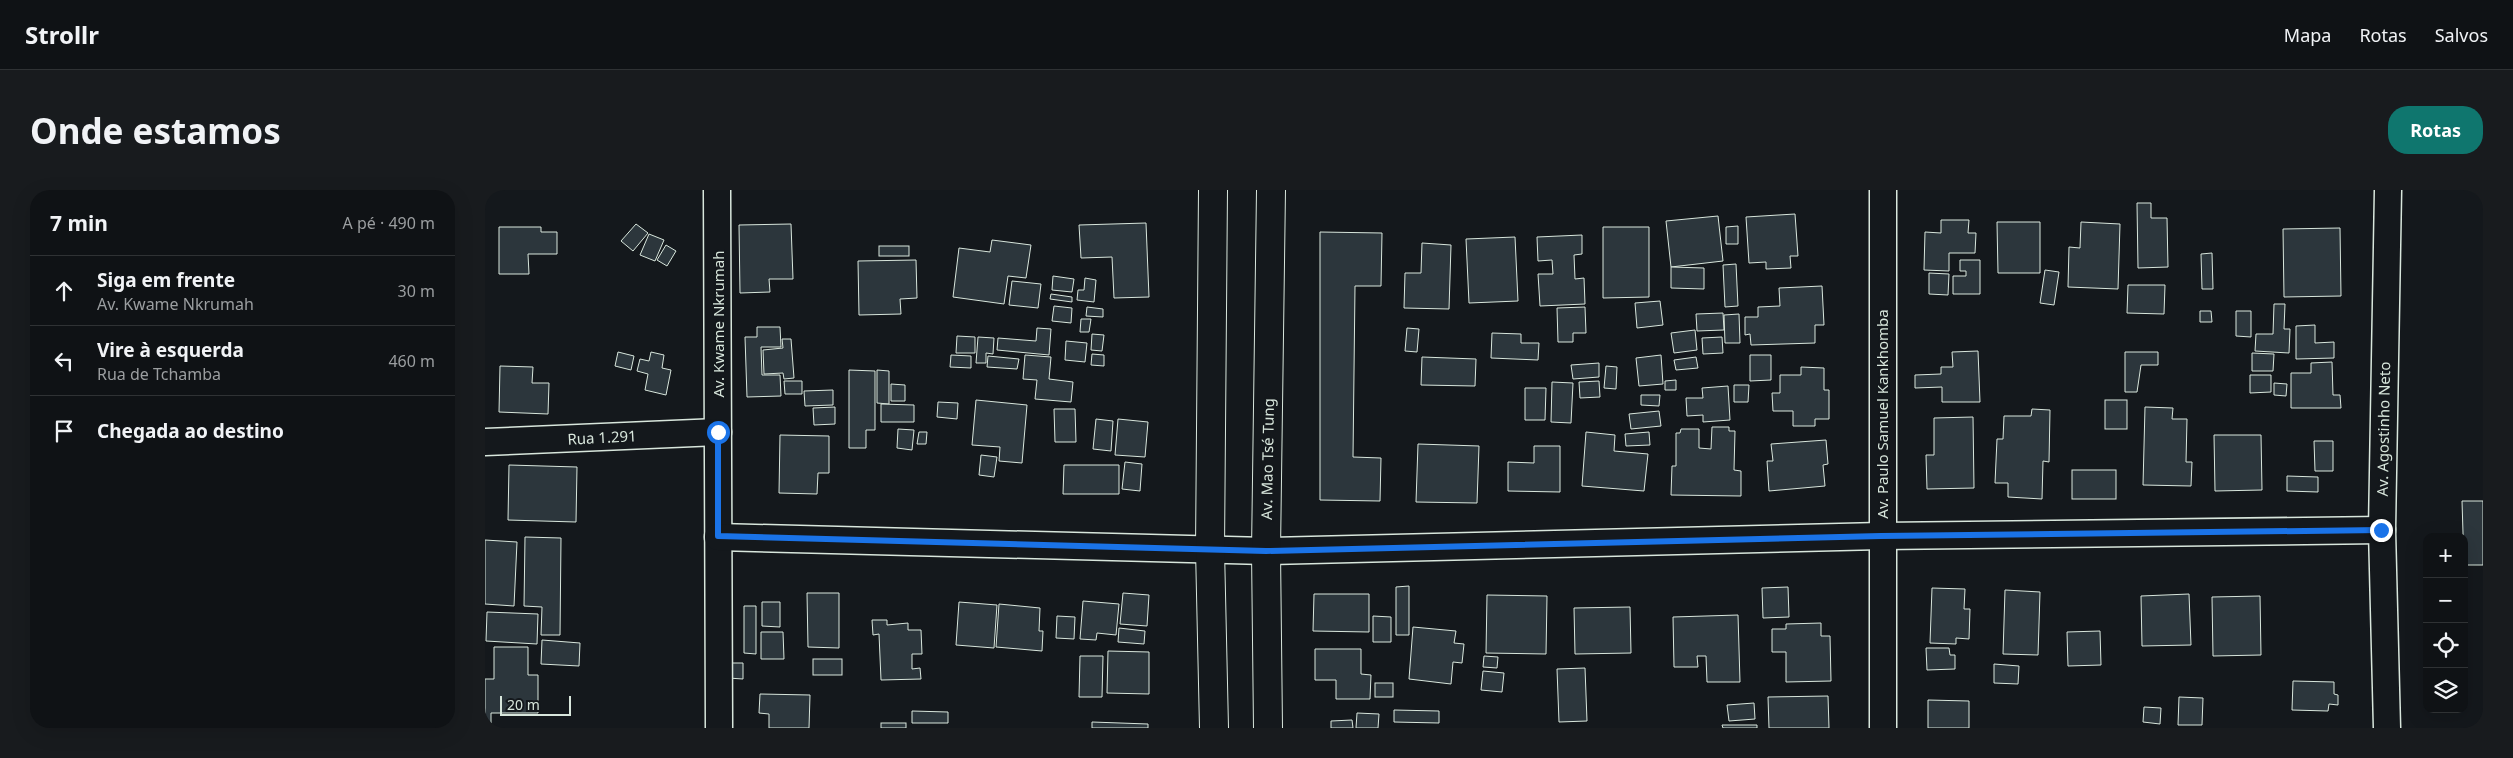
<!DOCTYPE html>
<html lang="pt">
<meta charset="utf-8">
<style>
:root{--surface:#0f1215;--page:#181b1e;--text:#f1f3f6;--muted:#9b9ea0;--line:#2f3234;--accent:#0f766e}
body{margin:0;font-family:"Noto Sans",sans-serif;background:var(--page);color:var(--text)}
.controls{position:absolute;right:15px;bottom:15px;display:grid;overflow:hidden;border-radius:10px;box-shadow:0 5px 20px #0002}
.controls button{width:45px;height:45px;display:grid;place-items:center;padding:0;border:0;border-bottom:1px solid var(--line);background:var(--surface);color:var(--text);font:25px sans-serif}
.scale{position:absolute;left:15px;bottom:12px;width:71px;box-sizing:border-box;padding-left:5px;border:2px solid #d8e6dc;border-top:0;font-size:14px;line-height:18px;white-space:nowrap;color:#d8e6dc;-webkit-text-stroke:4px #14181c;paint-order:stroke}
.stop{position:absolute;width:15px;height:15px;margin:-11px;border:4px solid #1a73e8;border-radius:50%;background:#fff}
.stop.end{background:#1a73e8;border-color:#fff;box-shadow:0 1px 5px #0008}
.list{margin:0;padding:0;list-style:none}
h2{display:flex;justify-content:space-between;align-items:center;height:65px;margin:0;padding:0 20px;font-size:21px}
h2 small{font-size:16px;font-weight:400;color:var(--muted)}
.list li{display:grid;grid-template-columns:32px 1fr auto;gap:15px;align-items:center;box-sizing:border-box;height:70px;padding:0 20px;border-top:1px solid var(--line)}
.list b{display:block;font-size:19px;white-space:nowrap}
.list p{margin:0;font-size:16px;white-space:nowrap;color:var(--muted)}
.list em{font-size:16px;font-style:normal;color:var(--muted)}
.icon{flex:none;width:28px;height:28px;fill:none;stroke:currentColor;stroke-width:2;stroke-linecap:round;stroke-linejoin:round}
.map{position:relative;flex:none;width:1998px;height:538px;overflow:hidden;border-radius:20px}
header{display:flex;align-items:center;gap:30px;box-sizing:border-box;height:70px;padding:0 25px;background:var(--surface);border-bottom:1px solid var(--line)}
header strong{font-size:24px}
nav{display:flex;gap:28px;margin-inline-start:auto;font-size:18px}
.intro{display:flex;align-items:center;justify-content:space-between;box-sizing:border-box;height:120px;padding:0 30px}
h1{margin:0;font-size:35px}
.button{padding:12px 22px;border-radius:20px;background:var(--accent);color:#fff;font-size:18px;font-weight:700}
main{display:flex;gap:30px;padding:0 30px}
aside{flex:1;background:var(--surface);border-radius:20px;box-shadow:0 5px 20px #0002}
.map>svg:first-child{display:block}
.building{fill:#2c363c;stroke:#d8e6dc}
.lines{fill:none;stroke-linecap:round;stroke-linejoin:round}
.minor-casing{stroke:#d8e6dc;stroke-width:29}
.major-casing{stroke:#d8e6dc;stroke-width:30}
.minor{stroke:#14181c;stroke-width:26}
.major{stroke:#14181c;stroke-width:28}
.route{stroke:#1a73e8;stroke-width:6}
.labels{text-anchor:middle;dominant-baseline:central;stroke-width:4;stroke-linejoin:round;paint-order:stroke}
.street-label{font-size:15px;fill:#d8e6dc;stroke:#14181c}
</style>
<header>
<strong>Strollr</strong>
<nav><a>Mapa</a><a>Rotas</a><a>Salvos</a></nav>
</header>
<div class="intro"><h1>Onde estamos</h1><a class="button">Rotas</a></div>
<main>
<aside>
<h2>7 min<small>A pé · 490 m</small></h2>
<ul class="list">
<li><svg class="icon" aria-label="ahead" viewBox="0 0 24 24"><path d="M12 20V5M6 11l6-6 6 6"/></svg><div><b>Siga em frente</b><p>Av. Kwame Nkrumah</p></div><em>30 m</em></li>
<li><svg class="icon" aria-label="left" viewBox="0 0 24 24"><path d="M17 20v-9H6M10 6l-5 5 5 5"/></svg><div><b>Vire à esquerda</b><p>Rua de Tchamba</p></div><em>460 m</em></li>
<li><svg class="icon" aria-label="arrive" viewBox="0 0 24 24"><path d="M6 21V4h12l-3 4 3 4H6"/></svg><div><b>Chegada ao destino</b></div></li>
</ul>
</aside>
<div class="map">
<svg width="1998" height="538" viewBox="0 0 1998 538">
<rect width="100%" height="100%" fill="#14181c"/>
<g class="building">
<path d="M1652 13H1666V28H1682L1683 77 1653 78Z"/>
<path d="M1310 24 1313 66H1305L1306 78 1281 79V72L1264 73 1261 27Z"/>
<path d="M1233 26 1238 71 1186 77 1181 31Z"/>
<path d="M1456 30H1484L1483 43H1491L1490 63H1464V81L1439 80 1440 42 1456 43Z"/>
<path d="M1512 32H1555V83H1513Z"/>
<path d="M1596 32 1635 34 1633 99 1583 97 1584 57 1595 58Z"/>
<path d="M661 33 664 107 629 108 627 67 596 68 594 35Z"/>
<path d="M151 34 163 43 148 61 136 51Z"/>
<path d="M306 34 308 89H284L285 102 255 103 254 35Z"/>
<path d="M1253 36V54H1241V37Z"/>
<path d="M14 37H56V42H72V64H43L44 84H14Z"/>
<path d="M1118 37H1164V107L1118 108Z"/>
<path d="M1855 38 1856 106 1799 107 1798 39Z"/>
<path d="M835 42 897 43 896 96H870L868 267 896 268 895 311 835 310Z"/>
<path d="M164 44 179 50 170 71 155 65Z"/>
<path d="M1097 45V64L1089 65 1090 89 1099 88 1100 114 1055 116 1053 84H1068L1067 70 1053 71 1052 47Z"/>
<path d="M1030 47 1033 111 984 113 981 49Z"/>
<path d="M507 50 546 55 541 88 523 86 519 114 468 107 474 58 505 62Z"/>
<path d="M937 53 966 55 964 119 919 118 920 83H936Z"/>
<path d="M181 55 191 61 182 76 172 70Z"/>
<rect x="394" y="56" width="30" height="10"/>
<path d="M1727 63 1728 99H1717L1716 64Z"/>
<path d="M431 70 432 108 415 109 416 124 374 125 373 71Z"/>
<path d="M1475 70H1495V104H1468V86H1481V81H1475Z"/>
<path d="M1251 74 1253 116 1240 117 1238 75Z"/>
<path d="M1186 77 1219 78V99L1186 98Z"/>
<path d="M1560 80 1574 82 1569 115 1555 113Z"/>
<path d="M1444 83 1464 84 1463 105 1444 104Z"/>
<path d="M568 86 589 89 587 102 567 100Z"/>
<path d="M600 88 611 90 609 112 592 110 593 100H599Z"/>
<path d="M527 91 556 94 553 118 524 115Z"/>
<path d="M1643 95H1680L1679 124 1642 123Z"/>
<path d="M1337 96 1339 135H1330V153L1266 155 1265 144 1260 145V127H1273V117L1295 116 1294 98Z"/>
<path d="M566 104 587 107V112L565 109Z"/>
<path d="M1175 111 1178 135 1152 138 1150 113Z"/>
<path d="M1789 114H1800L1799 139H1805L1804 163 1770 161 1771 144H1788Z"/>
<path d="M569 116 587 118 586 133 567 131Z"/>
<path d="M602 117 618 119V127L601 126Z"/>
<path d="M1100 117 1101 143H1088V152H1073L1072 118Z"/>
<path d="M1715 121H1726L1727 132H1715Z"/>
<path d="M1751 121H1766V147L1751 146Z"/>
<path d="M1238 123 1239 140 1212 141 1211 124Z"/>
<path d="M1254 124 1255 153H1240L1239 125Z"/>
<path d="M596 129H606L604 142H595Z"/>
<path d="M1830 135V153L1849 152V168L1811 169V136Z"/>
<path d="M272 137H295L296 157H276L277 185H295L296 206 262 207 260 147H272Z"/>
<path d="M552 138 566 139 564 165 512 160 513 148 551 151Z"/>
<path d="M922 138 934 139 932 162 920 161Z"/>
<path d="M1210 140 1212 160 1189 163 1186 143Z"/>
<path d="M1007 143 1036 144V153H1054L1053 170 1006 168Z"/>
<path d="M607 144 619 145 617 161 606 160Z"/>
<path d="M472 146 490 147V163H471Z"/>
<path d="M493 147 509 148 508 164 501 163V173H491Z"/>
<path d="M1237 147 1238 163 1218 164 1217 148Z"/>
<path d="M297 149H306L309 188 299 189 298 183 279 184 278 160 298 158Z"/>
<path d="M581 151 602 153 600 172 580 170Z"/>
<path d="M1493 161 1495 212H1457V197L1430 198V185L1456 184V177H1468L1467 162Z"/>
<path d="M133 162 149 166 146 180 130 176Z"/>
<path d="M166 162 179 165 177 178 186 180 181 205 160 200 163 184 152 181 155 169 164 171Z"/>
<path d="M1640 162H1673V175H1656L1652 202H1640Z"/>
<path d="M1767 163 1789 164 1788 181H1767Z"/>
<path d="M607 164 619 165V176L606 175Z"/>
<path d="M466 165 486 166V178L465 177Z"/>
<path d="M540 165 566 167 564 189 588 192 586 212 550 209 552 190 538 189Z"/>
<path d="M1176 165 1178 194 1154 196 1151 168Z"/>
<path d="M1265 165H1286V190L1265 191Z"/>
<path d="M503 166 534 169 532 179 502 177Z"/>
<path d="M937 167 991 169 990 196 936 195Z"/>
<path d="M1211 167 1213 178 1191 180 1189 170Z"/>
<path d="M1847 172 1848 205H1855L1856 218H1806V183H1826V173Z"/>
<path d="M1114 173V187L1088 189 1086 175Z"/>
<path d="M15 176 48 177 47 193H64L63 224 14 222Z"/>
<path d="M1121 176 1132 177 1131 199 1119 198Z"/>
<path d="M1316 177 1339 178V200H1344V229H1330V236H1308V221H1288L1287 203H1295V185H1316Z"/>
<path d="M364 180 390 181V240H381V258H364Z"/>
<path d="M392 180 404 181V214L392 213Z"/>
<path d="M1765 185H1786V202L1765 203Z"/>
<path d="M1191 190V200H1180V191Z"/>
<path d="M299 191H317V204H300Z"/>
<path d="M1114 191 1115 207 1095 208 1094 192Z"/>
<path d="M1067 192 1088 193 1086 233 1066 232Z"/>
<path d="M1789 193 1802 194 1801 206 1789 205Z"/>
<path d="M406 194 420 195V211H406Z"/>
<path d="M1249 195H1264L1263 212H1249Z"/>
<path d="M1243 196 1245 230 1218 232V225L1202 226 1201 208H1218L1217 198Z"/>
<path d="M1040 198H1061L1060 230H1040Z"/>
<path d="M348 200V215L320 216 319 201Z"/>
<path d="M1156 205H1175L1174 216 1156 215Z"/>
<path d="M491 210 542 215 537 273 514 271 515 257 487 255Z"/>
<rect x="1620" y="210" width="22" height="29"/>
<path d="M453 212 473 213 472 229 452 227Z"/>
<path d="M396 214 429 215V232H396Z"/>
<path d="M350 217V234L329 235 328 218Z"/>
<path d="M1660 217 1688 218 1687 229H1702L1701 272H1707L1706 296 1658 295Z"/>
<path d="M569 219H590L591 252H570Z"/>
<path d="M1547 219 1565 220 1564 272 1558 271 1557 309 1523 307V293H1510L1512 249H1518L1519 226H1546Z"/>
<path d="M1174 221 1176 236 1146 239 1144 224Z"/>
<path d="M1488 227 1489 298 1442 299 1441 265H1449V228Z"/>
<path d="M611 229 628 231 626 261 608 259Z"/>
<path d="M633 229 663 232 660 267 630 265Z"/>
<path d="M1227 237H1244V241H1250L1249 280 1256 281V306L1186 305 1187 276H1191V243H1195L1196 239H1214V258L1226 259Z"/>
<path d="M413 239 429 240 427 260 412 258Z"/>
<path d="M434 242H442L441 254H432Z"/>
<path d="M1101 242 1130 245 1129 261 1163 264 1159 301 1097 296Z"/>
<path d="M1164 242 1165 255 1141 256 1140 244Z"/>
<path d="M295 245 344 246V283H333L332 304 294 303Z"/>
<path d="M1729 245H1776L1777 300 1730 301Z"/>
<path d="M1341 250 1343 274 1338 275 1340 296 1284 301 1282 271H1288L1286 254Z"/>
<path d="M1829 251H1848V281H1830Z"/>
<path d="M933 254 994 256 992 313 931 312Z"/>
<path d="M1049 256H1075V302L1023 301V272L1049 273Z"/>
<path d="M496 265 512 267 509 287 494 285Z"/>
<path d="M640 272 657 274 655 301 637 299Z"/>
<path d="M24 275 92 277 91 332 23 330Z"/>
<path d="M579 275H634V304H578Z"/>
<rect x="1587" y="280" width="44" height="29"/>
<path d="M1802 286 1833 287V302L1802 301Z"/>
<path d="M1977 311H1998V375H1979Z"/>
<path d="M40 347 76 348 75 445H56L57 417 39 416Z"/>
<path d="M0 350 32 352 29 416 0 414Z"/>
<path d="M924 396V445H911V397Z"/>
<path d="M1303 397 1304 427 1278 428 1277 398Z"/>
<path d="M1447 398 1480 399 1479 419H1485L1484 449 1471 448V454L1445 453Z"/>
<path d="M1520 400 1555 402 1553 465 1518 464Z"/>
<path d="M322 403H354V458L323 457Z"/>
<path d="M638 403 664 405 662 436 635 434Z"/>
<path d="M829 404H884V442L828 441Z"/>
<path d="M1704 404 1706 455 1657 456 1656 406Z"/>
<path d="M1002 405 1062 406 1061 464 1001 463Z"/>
<path d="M1775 406 1776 465 1728 466 1727 407Z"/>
<path d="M598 411 634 414 631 445 612 443 611 450 595 449Z"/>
<path d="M277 412H295V437L277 436Z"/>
<path d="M474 412 512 415 509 458 471 455Z"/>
<path d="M514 414 555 418 554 441H558L557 461 511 457Z"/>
<path d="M259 416H271V464L259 463Z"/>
<path d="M1145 417 1146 463 1090 464 1089 418Z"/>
<path d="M2 422 53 424 52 454 1 451Z"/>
<path d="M1253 425 1255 492H1222L1221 466H1212L1213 477H1189L1188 427Z"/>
<path d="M572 426 590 427 589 449 571 448Z"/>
<path d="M888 426 906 427V452H888Z"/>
<path d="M387 430H402V435L423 433V440H436L437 464H427V479L435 478 436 489 396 490 394 444 388 445Z"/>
<path d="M1336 433V446H1345L1346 491 1301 492V462H1287V439H1301V434Z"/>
<path d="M928 437 971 441 969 453 979 454 977 473 968 472 966 494 924 489Z"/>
<path d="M634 438 660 441 659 454 633 452Z"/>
<path d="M1615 441 1616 475 1583 476 1582 442Z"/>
<path d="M276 442H298L299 469H276Z"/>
<path d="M57 450 95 453 94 476 56 474Z"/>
<path d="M9 457H43V485H53V523H6V536H0V489H9Z"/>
<path d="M1441 458H1464L1465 465H1470V479L1442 480Z"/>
<path d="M830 459H876V484L886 485 885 509H851V490H830Z"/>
<path d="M623 461 664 462V504L622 503Z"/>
<path d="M595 466H618L617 507H594Z"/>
<path d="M999 466 1013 467 1012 478 998 477Z"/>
<rect x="328" y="469" width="29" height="16"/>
<path d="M243 473H258V489L243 488Z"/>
<path d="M1509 474 1534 476 1533 494 1509 493Z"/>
<path d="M1100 478 1102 531 1074 532 1072 479Z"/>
<path d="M998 481 1019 483 1017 502 996 500Z"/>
<path d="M1808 491 1849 492V504L1853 505V515L1844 514 1843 521 1807 520Z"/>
<rect x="890" y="493" width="18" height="14"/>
<path d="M275 504 325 505 324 538H284V524L274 523Z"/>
<path d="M1343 506 1344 538H1284L1283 507Z"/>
<path d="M1694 507 1718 508 1717 535H1693Z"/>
<path d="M1443 510 1484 511V538H1443Z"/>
<path d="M1269 513 1270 529 1244 531 1242 515Z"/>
<path d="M1659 517 1676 518 1675 534 1658 532Z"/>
<path d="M909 520 954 521V533L909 532Z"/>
<path d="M427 521 463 522V533H427Z"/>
<path d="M872 523 894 524 893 538H871Z"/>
<path d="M867 530 868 538H846V531Z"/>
<path d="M607 532 663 534V538H607Z"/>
<rect x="396" y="533" width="25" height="5"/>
<path d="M1237 535H1272V538H1238Z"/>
</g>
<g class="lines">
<g class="minor-casing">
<g id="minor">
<path d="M232 0 234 538"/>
<path d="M0 252 233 242"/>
<path d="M233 347 781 361 1396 346 1897 340"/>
<path d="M1398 538V0"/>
<path d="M1902 538 1897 340 1903 0"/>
</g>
</g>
<g class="major-casing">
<g id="major">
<path d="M728 0 725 359 729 538"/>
<path d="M783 538 781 361 786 0"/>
</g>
</g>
<use href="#minor" class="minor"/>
<use href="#major" class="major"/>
</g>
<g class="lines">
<path class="route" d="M233 242V346L781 361 1396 346 1896 340"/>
</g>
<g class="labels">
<g class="street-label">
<text transform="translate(233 134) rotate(-90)">Av. Kwame Nkrumah</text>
<text transform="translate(1397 224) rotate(-90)">Av. Paulo Samuel Kankhomba</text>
<text transform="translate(1898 239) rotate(-89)">Av. Agostinho Neto</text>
<text transform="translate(117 247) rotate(-3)">Rua 1.291</text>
<text transform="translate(782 269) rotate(-89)">Av. Mao Tsé Tung</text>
</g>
</g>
</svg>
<div class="controls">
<button>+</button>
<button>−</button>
<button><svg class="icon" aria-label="locate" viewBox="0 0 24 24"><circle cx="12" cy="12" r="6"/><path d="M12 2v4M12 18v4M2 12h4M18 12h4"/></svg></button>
<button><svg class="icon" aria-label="layers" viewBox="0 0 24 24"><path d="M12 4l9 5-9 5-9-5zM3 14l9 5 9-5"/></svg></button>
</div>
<div class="scale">20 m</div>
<div class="stop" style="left:233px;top:242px"></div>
<div class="stop end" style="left:1896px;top:340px"></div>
</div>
</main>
